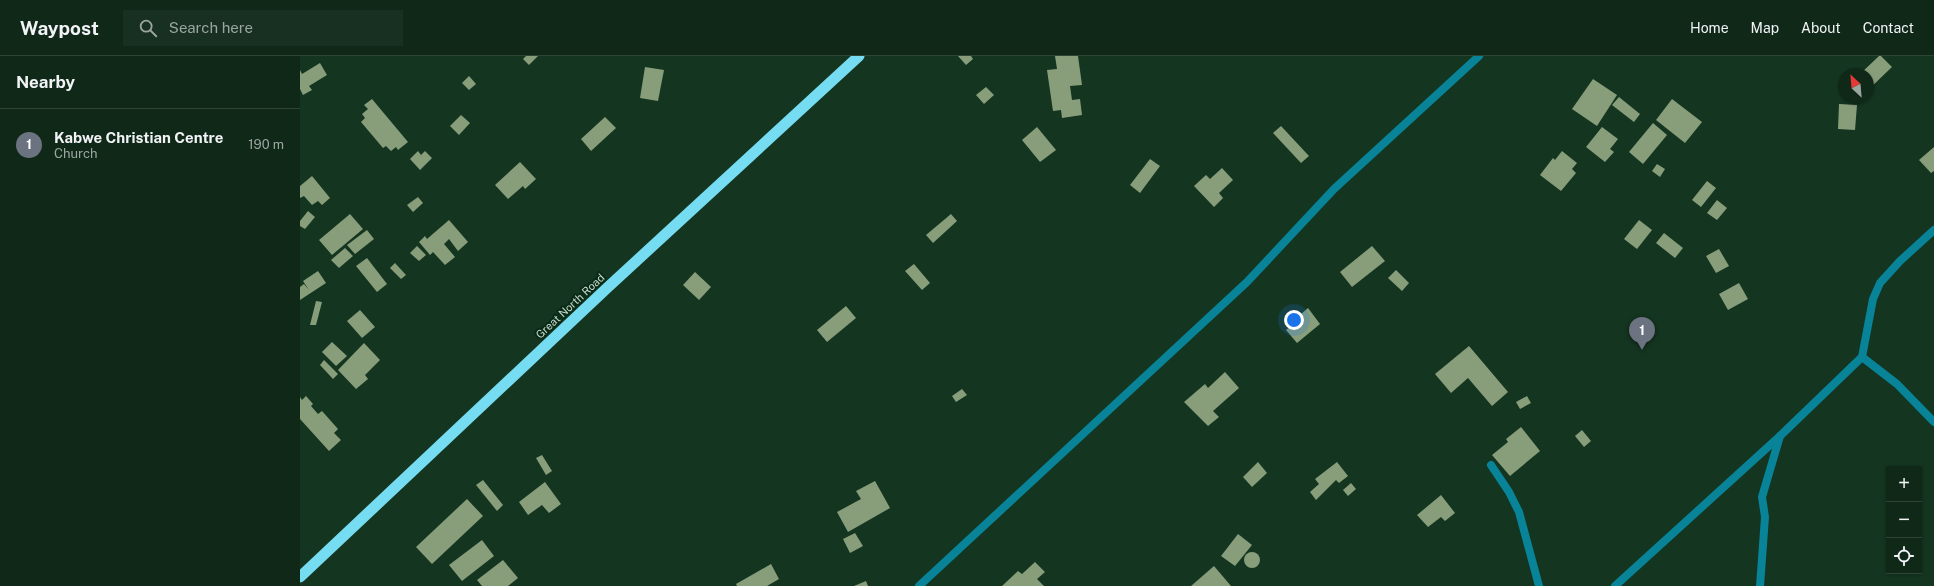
<!DOCTYPE html>
<meta charset="utf-8">
<style>
:root{--surface:#0f2818;--page:#183021;--text:#f1f3f6;--muted:#9ba6a2;--line:#2f4437;--accent:#1a73e8}
body{margin:0;font-family:"Public Sans",sans-serif;background:var(--page);color:var(--text)}
.controls{position:absolute;right:12px;bottom:12px;display:grid;overflow:hidden;border-radius:0px;box-shadow:0 1px 3px #0004}
.controls button{width:36px;height:36px;display:grid;place-items:center;padding:0;border:0;border-bottom:1px solid var(--line);background:var(--surface);color:var(--text);font:20px sans-serif}
.compass{position:absolute;left:1538px;top:12px;width:36px;height:36px;border-radius:50%;background:var(--surface);box-shadow:0 1px 3px #0004;rotate:334deg}
.you{position:absolute;left:994px;top:264px;width:14px;height:14px;margin:-10px;border:3px solid #fff;border-radius:50%;background:#1a73e8;box-shadow:0 0 0 6px #1a73e833}
.badge{display:grid;place-items:center;width:26px;height:26px;border-radius:50%;background:var(--accent);color:#fff;font-size:13px;font-weight:700}
.pin{position:absolute;translate:-50% -33px;filter:drop-shadow(0 1px 2px #0008)}
.pin::after{content:'';position:absolute;top:21px;width:14px;height:12px;background:inherit;clip-path:polygon(0 0,100% 0,50% 100%)}
.list{margin:0;padding:0;list-style:none}
h2{display:flex;justify-content:space-between;align-items:center;height:52px;margin:0;padding:0 16px;font-size:17px}
h2 small{font-size:13px;font-weight:400;color:var(--muted)}
.list li{display:grid;grid-template-columns:26px 1fr auto;gap:12px;align-items:center;box-sizing:border-box;height:72px;padding:0 16px;border-top:1px solid var(--line)}
.list b{display:block;font-size:15px;white-space:nowrap}
.list p{margin:0;font-size:13px;white-space:nowrap;color:var(--muted)}
.list em{font-size:13px;font-style:normal;color:var(--muted)}
.icon{flex:none;width:22px;height:22px;fill:none;stroke:currentColor;stroke-width:2;stroke-linecap:round;stroke-linejoin:round}
.map{position:relative;flex:none;width:1634px;height:530px;overflow:hidden}
header{display:flex;align-items:center;gap:24px;box-sizing:border-box;height:56px;padding:0 20px;background:var(--surface);border-bottom:1px solid var(--line)}
header strong{font-size:19px}
nav{display:flex;gap:22px;margin-inline-start:auto;font-size:14px}
.search{width:280px;height:36px;background:var(--page);display:flex;align-items:center;gap:10px;box-sizing:border-box;padding:0 14px;border-radius:0px;color:var(--muted);font-size:15px}
main{display:flex}
aside{flex:1;background:var(--surface)}
.map>svg:first-child{display:block}
.building{fill:#889e7b}
.lines{fill:none;stroke-linecap:round;stroke-linejoin:round}
.minor{stroke:#088397;stroke-width:8}
.trunk{stroke:#76dcf1;stroke-width:11}
.labels{text-anchor:middle;dominant-baseline:central;stroke-width:4;stroke-linejoin:round;paint-order:stroke}
.street-label{font-size:11px;fill:#c7dacc;stroke:#092b17}
</style>
<header>
<strong>Waypost</strong>
<div class="search"><svg class="icon" aria-label="search" viewBox="0 0 24 24"><circle cx="10" cy="10" r="6"/><path d="M15 15l6 6"/></svg>Search here</div>
<nav><a>Home</a><a>Map</a><a>About</a><a>Contact</a></nav>
</header>
<main>
<aside>
<h2>Nearby<small></small></h2>
<ul class="list">
<li><span class="badge" style="background:#6b7280">1</span><div><b>Kabwe Christian Centre</b><p>Church</p></div><em>190 m</em></li>
</ul>
</aside>
<div class="map">
<svg width="1634" height="530" viewBox="0 0 1634 530">
<rect width="100%" height="100%" fill="#143520"/>
<g class="building">
<path d="M226 0H238L229 9 223 3Z"/>
<path d="M658 0H671L673 3 666 9Z"/>
<path d="M755 0H778L782 29 770 30 772 44 780 43 782 59 762 62 761 54 753 55 747 14 757 13Z"/>
<path d="M1579 0H1581L1592 11 1568 34V18H1560Z"/>
<path d="M20 7 27 19 9 30 12 34 3 39 0 33V14L2 18Z"/>
<path d="M345 11 364 14 358 45 340 42Z"/>
<path d="M169 20 176 28 169 34 162 27Z"/>
<path d="M1293 23 1317 39 1297 70 1272 53Z"/>
<path d="M686 31 694 39 684 48 676 39Z"/>
<path d="M1319 41 1340 58 1334 66 1312 49Z"/>
<path d="M72 43 108 86 98 94 96 91 91 95 86 90 83 92 61 66 65 62 62 58 68 53 64 49Z"/>
<path d="M1372 43 1402 66 1385 87 1356 64Z"/>
<path d="M1539 48 1557 49 1555 74 1538 73Z"/>
<path d="M161 59 170 67 159 79 150 70Z"/>
<path d="M305 61 316 72 291 95 281 83Z"/>
<path d="M1353 67 1367 79 1343 108 1329 96Z"/>
<path d="M981 70 1009 100 1001 107 973 77Z"/>
<path d="M737 71 756 94 740 106 722 84Z"/>
<path d="M1302 71 1318 83 1310 93 1314 96 1305 106 1286 91Z"/>
<path d="M1634 91V115L1631 117 1619 104Z"/>
<path d="M118 95 121 99 125 95 132 102 120 114 110 103Z"/>
<path d="M1262 95 1277 107 1272 113 1276 117 1261 135 1240 119 1253 102 1255 104Z"/>
<path d="M850 103 860 110 840 137 830 129Z"/>
<path d="M220 106 236 123 225 133 223 130 208 143 195 129Z"/>
<path d="M1357 108 1365 113 1360 121 1352 115Z"/>
<path d="M922 112 933 124 919 137 923 142 914 151 894 130 906 119 910 123Z"/>
<path d="M12 120 30 142 22 149 18 145 12 149 4 140 0 142V130Z"/>
<path d="M1407 125 1416 132 1401 151 1392 144Z"/>
<path d="M118 141 123 147 113 156 107 149Z"/>
<path d="M1417 144 1427 152 1417 164 1407 157Z"/>
<path d="M8 155 15 161 5 173 0 170V165Z"/>
<path d="M50 158 63 173 32 199 19 184Z"/>
<path d="M651 158 657 165 633 187 626 179Z"/>
<path d="M149 164 168 186 158 195 149 183 144 188 155 201 145 209 133 196 130 199 119 186 125 180 127 183Z"/>
<path d="M1339 164 1352 174 1337 193 1324 183Z"/>
<path d="M67 174 74 183 55 198 47 189Z"/>
<path d="M1364 177 1383 192 1375 202 1356 187Z"/>
<path d="M117 190 126 199 119 205 110 197Z"/>
<path d="M1072 190 1085 205 1052 231 1040 216Z"/>
<path d="M45 192 53 200 39 212 31 204Z"/>
<path d="M1419 193 1429 210 1416 217 1406 200Z"/>
<path d="M67 202 87 228 77 236 56 210Z"/>
<path d="M95 207 106 219 101 223 90 212Z"/>
<path d="M614 208 630 227 622 234 605 215Z"/>
<path d="M1096 214 1109 227 1102 235 1088 222Z"/>
<path d="M18 215 26 227 0 244V231L4 228 9 234 3 225Z"/>
<path d="M395 216 411 231 399 244 383 229Z"/>
<path d="M1439 227 1448 243 1428 254 1419 238Z"/>
<path d="M16 245 22 246 16 269H10Z"/>
<path d="M546 250 556 262 527 286 517 274Z"/>
<path d="M1008 252 1020 268 997 287 986 274 1002 261 1000 259Z"/>
<path d="M60 254 75 271 62 282 47 265Z"/>
<path d="M32 286 47 300 36 310 22 296Z"/>
<path d="M64 287 80 304 65 319 68 323 56 333 38 314Z"/>
<path d="M1169 290 1208 336 1192 350 1168 322 1151 337 1135 318Z"/>
<path d="M24 304 38 318 33 323 20 309Z"/>
<path d="M925 316 939 332 913 355 919 361 908 370 884 346 905 328 908 332Z"/>
<path d="M662 333 667 339 656 346 652 340Z"/>
<path d="M6 340 13 348 11 350 18 358 22 355 38 373 34 377 41 384 29 395 0 363V341L2 344Z"/>
<path d="M1227 340 1231 347 1220 353 1216 346Z"/>
<path d="M1221 371 1240 395 1210 420 1192 399 1208 386 1206 383Z"/>
<path d="M1282 374 1291 385 1284 391 1275 380Z"/>
<path d="M242 399 252 415 246 419 236 402Z"/>
<path d="M958 406 967 417 952 431 943 421Z"/>
<path d="M1037 406 1048 420 1039 427 1036 424 1016 444 1010 436 1019 428 1015 423Z"/>
<path d="M183 424 203 449 197 455 176 429Z"/>
<path d="M575 425 590 452 548 476 537 456 561 443 556 435Z"/>
<path d="M245 426 261 448 249 457 242 449 228 459 219 446Z"/>
<path d="M1051 427 1056 433 1048 440 1043 434Z"/>
<path d="M1141 439 1155 457 1145 465 1141 461 1128 471 1117 459Z"/>
<path d="M167 443 183 460 132 508 116 491Z"/>
<path d="M555 477 563 490 550 497 543 483Z"/>
<path d="M938 478 952 489 935 510 921 500Z"/>
<path d="M182 484 194 500 162 525 149 509Z"/>
<circle cx="952" cy="504" r="8"/>
<path d="M203 504 218 522 208 530H182L177 524Z"/>
<path d="M735 506 745 516 737 523 744 530H702L718 515 722 518Z"/>
<path d="M471 508 479 523 467 530H437L436 528Z"/>
<path d="M914 510 931 530H891Z"/>
<path d="M566 525 568 530H554Z"/>
</g>
<g class="lines">
<g class="minor">
<path d="M1562 301 1597 328 1634 366"/>
<path d="M1191 409 1209 436 1219 456 1239 530"/>
<path d="M619 530 947 226 1034 133 1179 0"/>
<path d="M1315 530 1480 380 1562 301 1573 243 1580 227 1600 205 1634 174"/>
<path d="M1460 530 1465 461 1462 441 1480 380"/>
</g>
<path class="trunk" d="M0 521 307 232 559 0"/>
</g>
<g class="labels">
<g class="street-label">
<text transform="translate(270 250) rotate(-43)">Great North Road</text>
</g>
</g>
</svg>
<div class="controls">
<button>+</button>
<button>−</button>
<button><svg class="icon" aria-label="locate" viewBox="0 0 24 24"><circle cx="12" cy="12" r="6"/><path d="M12 2v4M12 18v4M2 12h4M18 12h4"/></svg></button>
</div>
<svg class="compass" viewBox="-18 -18 36 36"><path d="M0-13l5 13h-10z" fill="#e53935"/><path d="M0 13l5-13h-10z" fill="#9ba6a2"/></svg>
<div class="you"></div>
<div class="pin badge" style="left:1342px;top:294px;background:#6b7280">1</div>
</div>
</main>
